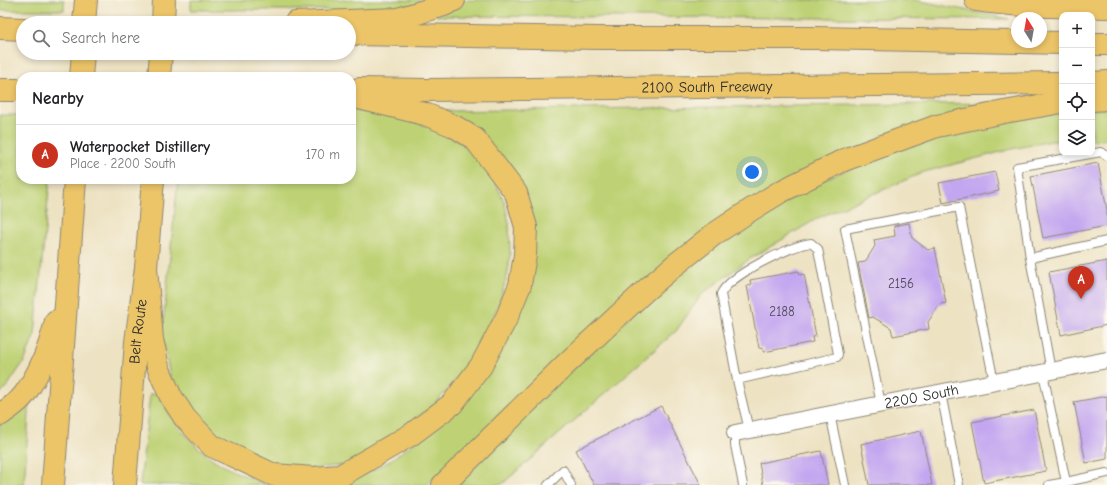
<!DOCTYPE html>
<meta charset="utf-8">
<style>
:root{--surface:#fff;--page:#f6f6f6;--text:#202124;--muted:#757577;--line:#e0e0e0;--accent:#c8321e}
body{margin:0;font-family:"Comic Neue",sans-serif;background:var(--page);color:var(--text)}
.controls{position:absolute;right:12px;top:12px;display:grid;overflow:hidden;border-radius:8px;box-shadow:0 2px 6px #0003}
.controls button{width:36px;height:36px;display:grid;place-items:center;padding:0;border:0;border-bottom:1px solid var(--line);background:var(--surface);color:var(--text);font:20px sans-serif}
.compass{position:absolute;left:1011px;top:12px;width:36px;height:36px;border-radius:50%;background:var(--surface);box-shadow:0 2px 6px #0003;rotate:349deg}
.you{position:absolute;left:752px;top:172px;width:14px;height:14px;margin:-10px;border:3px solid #fff;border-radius:50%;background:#1a73e8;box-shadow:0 0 0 6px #1a73e833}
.badge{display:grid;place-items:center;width:26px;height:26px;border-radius:50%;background:var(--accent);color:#fff;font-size:13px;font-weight:700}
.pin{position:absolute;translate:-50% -33px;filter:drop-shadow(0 1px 2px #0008)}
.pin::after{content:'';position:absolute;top:21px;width:14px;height:12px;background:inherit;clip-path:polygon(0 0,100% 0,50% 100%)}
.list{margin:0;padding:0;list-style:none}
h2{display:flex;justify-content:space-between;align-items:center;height:52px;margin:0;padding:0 16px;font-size:17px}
h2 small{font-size:13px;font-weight:400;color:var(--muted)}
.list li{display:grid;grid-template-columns:26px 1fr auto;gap:12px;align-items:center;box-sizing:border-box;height:60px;padding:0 16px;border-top:1px solid var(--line)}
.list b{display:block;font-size:15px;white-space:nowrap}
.list p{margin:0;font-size:13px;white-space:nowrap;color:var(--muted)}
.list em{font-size:13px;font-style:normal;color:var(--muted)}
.icon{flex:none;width:22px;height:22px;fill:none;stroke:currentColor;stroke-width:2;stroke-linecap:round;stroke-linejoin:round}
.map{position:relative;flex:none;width:1107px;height:485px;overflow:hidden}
.search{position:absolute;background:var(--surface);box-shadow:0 2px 6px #0003;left:16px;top:16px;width:340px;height:44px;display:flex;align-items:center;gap:10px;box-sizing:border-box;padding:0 14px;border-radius:22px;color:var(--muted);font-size:15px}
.panel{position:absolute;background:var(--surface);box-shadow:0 2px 6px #0003;left:16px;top:72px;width:340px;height:112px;border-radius:16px}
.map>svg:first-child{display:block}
.green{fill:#bed275;stroke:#747e50}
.building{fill:#c3a6f0}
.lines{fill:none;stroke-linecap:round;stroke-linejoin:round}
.service-casing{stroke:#8c8676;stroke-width:10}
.minor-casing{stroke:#8c8676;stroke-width:18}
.motorway-casing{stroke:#8c8676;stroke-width:24}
.service{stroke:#fff;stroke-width:8}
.minor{stroke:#fff;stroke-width:16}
.motorway{stroke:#ecc569;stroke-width:22}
.labels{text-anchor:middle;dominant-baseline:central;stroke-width:3;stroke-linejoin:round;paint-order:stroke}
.number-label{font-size:13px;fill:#514a5c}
.street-label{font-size:15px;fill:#2b2b2b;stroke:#fbf7ec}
</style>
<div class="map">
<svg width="1107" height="485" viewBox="0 0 1107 485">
<rect width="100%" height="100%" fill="#fbf7ec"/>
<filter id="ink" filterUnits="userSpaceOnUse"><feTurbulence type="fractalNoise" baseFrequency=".025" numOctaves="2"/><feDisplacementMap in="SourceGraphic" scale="8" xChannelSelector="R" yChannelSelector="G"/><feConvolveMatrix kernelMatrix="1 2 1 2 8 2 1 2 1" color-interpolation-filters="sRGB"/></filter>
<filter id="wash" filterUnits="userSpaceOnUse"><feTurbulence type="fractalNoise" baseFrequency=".012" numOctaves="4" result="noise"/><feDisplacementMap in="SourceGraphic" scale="16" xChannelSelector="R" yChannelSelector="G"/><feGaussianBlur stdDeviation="0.9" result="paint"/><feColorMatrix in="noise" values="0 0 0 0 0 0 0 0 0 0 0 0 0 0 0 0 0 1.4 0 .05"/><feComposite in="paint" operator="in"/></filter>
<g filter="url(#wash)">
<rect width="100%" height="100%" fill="#ede2c2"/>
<g class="green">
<rect x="0" y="0" width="64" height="10"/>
<path d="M191 0H430L417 5 362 10H191Z"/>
<path d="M462 0H915L1009 19 436 16Z"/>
<path d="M995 103 889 134 612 311 427 485H334L359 477 388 462 426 434 503 334 528 219 446 111Z"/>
<path d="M1107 108V139L1092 140V110Z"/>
<path d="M351 110 392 115 447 132 475 154 492 176 504 201 509 223 510 255 508 273 498 306 481 341 457 378 432 407 350 464 290 472 230 453 172 387 162 335 178 179H351Z"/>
<path d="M1062 112V141H1051L1012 149 924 172 818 218 748 260 702 294 676 331 501 485H450L663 285 715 244 818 182 889 152 984 125Z"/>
<path d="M0 115H21V179H50L35 334 25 360 8 385 0 394Z"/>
<path d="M150 394 160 395C177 433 208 463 248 477 255 480 263 484 271 485H140Z"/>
<path d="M30 399 24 485H0V423Z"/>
</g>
<g id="blocks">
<g class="building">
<path d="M1098 163 1107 210V226L1043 238 1031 176Z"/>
<path d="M995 172 999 191 943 203 939 183Z"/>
<path d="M909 223 912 238 928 250 935 248 946 303 940 304 928 322 929 329 893 336 891 328 873 317 869 318 858 263 865 262 875 246 874 240 895 236 894 226Z"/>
<path d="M1107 261V325L1061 335 1049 272Z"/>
<path d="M799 271 800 275 804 274 816 336 812 337 813 342 764 352 763 347 759 348 747 286 751 285 750 280Z"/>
<path d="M1107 396V459L1086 463 1074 402Z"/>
<path d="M661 406 701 485H594L576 450Z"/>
<path d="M1034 410 1046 471 984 483 972 422Z"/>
<path d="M921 431 932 485H869L861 444Z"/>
<path d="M821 451 828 485H763L759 463Z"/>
</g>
</g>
</g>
<g filter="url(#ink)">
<use href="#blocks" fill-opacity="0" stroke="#8c8676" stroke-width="1"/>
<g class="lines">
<g class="service-casing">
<g id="service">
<path d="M1030 258 1107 241"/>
<path d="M1051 371 1030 258 1017 167 1101 152 1107 156"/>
<path d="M1043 373 1066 482 1107 473"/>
<path d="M737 380 837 357 838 354 818 249 811 243C791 245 728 276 721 294L737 380 749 430"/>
<path d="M941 393 959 485"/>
<path d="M881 404 845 229 959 207 994 382"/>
<path d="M830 414 845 485"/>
<path d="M735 433V445L743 485"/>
<path d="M548 485 563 470 571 485"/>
<path d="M1049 485 1066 482"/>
</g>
</g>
<g class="minor-casing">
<g id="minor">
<path id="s1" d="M735 433 1107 360"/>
</g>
</g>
<g class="motorway-casing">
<g id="motorway">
<path d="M976 0C1019 7 1064 6 1107 7"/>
<path d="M84 23 86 0"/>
<path d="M163 23 164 0"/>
<path d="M295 23 398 19 444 5 454 0"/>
<path d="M0 28 23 29"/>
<path d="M349 34 599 38H816L1017 42"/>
<path d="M1019 42 1062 43"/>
<path d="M1092 44H1107"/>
<path d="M81 77 83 53"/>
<path d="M159 77 161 53"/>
<path d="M1092 83 1107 82"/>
<path id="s2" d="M359 89 427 90 1062 83"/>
<path d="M0 90H21"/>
<path d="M1092 100 1107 99"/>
<path d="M146 268 152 339 158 367 170 395 185 418 212 446 274 475 313 478 340 476 412 434 452 404 481 366 507 317 520 285 525 255 526 227 516 193 475 139 454 126 425 114 351 96"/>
<path d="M0 415C8 409 18 403 24 395 40 373 50 347 56 321"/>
<path d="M53 485 75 179"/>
<path id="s3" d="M125 485 136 342 146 268 153 179"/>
<path d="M443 485 566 364 646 290 675 265 713 235 749 211 780 192 844 160 937 126 1004 112 1062 102"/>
</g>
</g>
<use href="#service" class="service"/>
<use href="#minor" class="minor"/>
<use href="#motorway" class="motorway"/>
</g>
</g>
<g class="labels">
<g class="number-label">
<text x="901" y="283">2156</text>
<text x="782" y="311">2188</text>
</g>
<g class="street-label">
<text stroke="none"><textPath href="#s2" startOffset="348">2100 South Freeway</textPath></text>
<text stroke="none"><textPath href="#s3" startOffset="154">Belt Route</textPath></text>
<text stroke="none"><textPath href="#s1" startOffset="190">2200 South</textPath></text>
</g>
</g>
</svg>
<div class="controls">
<button>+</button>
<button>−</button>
<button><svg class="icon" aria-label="locate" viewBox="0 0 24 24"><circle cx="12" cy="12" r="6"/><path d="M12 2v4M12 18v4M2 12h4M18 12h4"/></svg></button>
<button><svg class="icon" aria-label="layers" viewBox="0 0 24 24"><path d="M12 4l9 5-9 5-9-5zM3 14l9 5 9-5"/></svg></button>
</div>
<svg class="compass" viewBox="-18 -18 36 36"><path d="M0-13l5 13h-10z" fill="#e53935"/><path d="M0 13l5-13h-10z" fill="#757577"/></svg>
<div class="you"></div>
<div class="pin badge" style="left:1081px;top:299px">A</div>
<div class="search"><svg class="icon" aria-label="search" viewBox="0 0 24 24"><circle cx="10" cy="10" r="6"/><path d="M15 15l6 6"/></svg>Search here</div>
<section class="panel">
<h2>Nearby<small></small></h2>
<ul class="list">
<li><span class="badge">A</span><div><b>Waterpocket Distillery</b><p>Place · 2200 South</p></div><em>170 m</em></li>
</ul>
</section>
</div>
